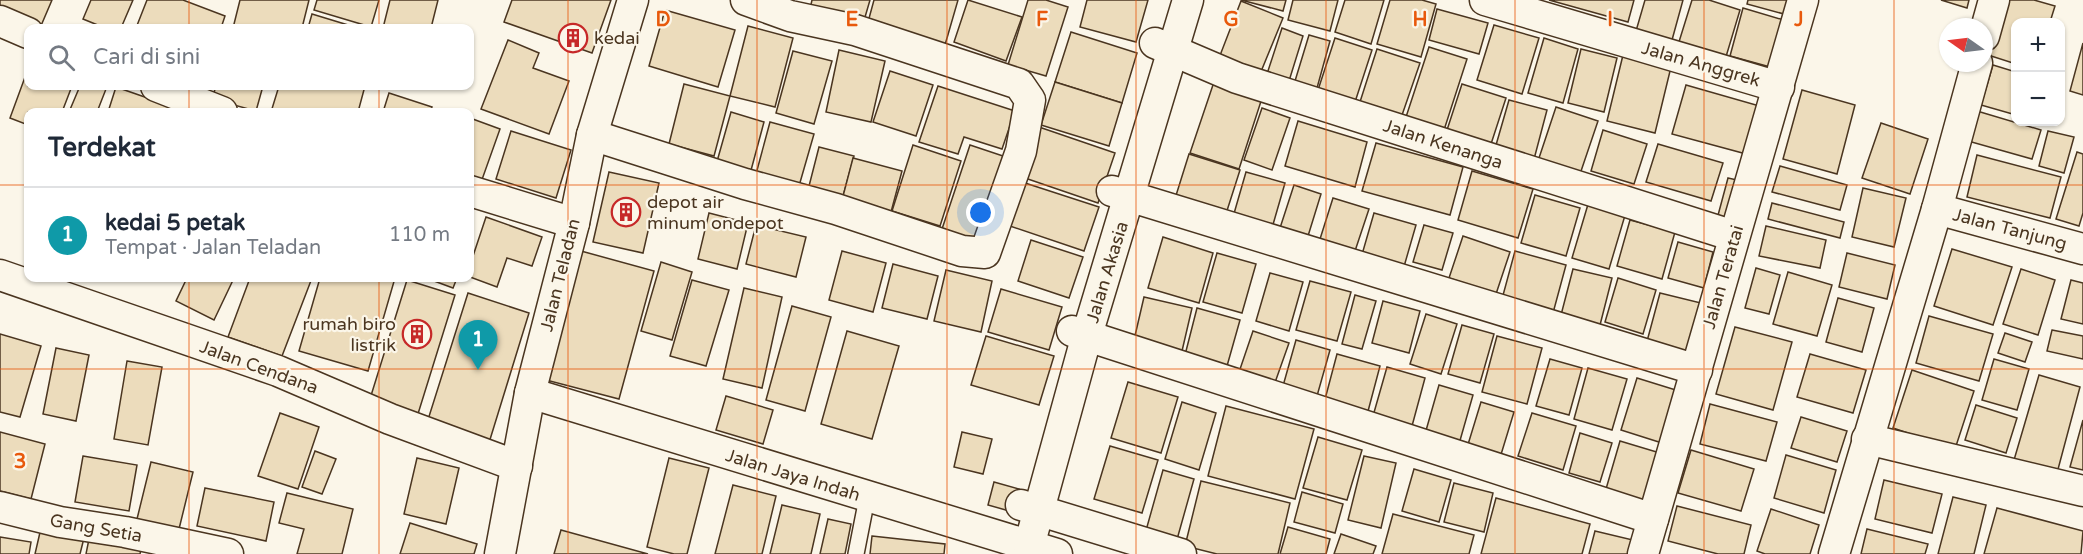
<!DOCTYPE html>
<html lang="id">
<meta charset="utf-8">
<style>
:root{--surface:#fff;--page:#f2f2f3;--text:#1f2937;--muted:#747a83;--line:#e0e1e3;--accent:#b45309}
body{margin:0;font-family:"Varela Round",sans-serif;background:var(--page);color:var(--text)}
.controls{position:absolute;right:18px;top:18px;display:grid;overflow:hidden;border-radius:12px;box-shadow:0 2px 4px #0004}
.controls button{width:54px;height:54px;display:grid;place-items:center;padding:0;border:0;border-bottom:2px solid var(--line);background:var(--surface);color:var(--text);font:30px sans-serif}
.compass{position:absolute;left:1939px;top:18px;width:54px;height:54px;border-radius:50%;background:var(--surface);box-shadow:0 2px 4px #0004;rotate:284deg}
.you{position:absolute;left:981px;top:213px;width:21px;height:21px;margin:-15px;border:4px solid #fff;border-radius:50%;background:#1a73e8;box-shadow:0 0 0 9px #1a73e833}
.badge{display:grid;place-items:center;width:39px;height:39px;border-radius:50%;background:var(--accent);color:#fff;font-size:20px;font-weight:700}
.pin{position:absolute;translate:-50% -50px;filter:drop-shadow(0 2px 3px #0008)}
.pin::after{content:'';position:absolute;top:32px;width:21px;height:18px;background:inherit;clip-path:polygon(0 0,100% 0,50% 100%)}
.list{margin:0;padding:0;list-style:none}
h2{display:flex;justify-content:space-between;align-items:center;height:78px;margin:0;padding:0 24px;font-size:26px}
h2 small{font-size:20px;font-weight:400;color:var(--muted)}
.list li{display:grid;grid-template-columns:39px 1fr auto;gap:18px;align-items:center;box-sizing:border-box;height:96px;padding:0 24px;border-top:2px solid var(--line)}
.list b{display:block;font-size:22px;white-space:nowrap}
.list p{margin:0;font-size:20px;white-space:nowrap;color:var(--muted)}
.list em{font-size:20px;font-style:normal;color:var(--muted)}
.icon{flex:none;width:33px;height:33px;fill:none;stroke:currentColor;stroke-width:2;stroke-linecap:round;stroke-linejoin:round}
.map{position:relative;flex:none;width:2083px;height:554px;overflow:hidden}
.search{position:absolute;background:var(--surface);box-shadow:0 2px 4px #0004;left:24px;top:24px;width:450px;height:66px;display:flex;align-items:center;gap:15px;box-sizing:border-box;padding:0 21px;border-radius:12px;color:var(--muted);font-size:22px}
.panel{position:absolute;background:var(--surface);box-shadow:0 2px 4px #0004;left:24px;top:108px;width:450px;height:174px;border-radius:12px}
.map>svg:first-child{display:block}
.building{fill:#ecdcbc;stroke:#4a3520;stroke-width:1.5}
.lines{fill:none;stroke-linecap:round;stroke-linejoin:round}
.service-casing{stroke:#4a3520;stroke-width:18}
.minor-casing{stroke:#4a3520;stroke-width:33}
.service{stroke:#fbf6e9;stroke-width:15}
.minor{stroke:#fbf6e9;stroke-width:30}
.grid{fill:none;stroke:#e8590c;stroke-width:1.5;stroke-opacity:0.55}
.labels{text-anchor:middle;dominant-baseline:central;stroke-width:4.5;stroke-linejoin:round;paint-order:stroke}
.poi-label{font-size:18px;fill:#4a3520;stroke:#fbf6e9;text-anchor:start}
.street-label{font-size:18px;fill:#4a3520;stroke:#fbf6e9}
.grid-label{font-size:20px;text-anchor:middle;font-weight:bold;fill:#e8590c;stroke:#fbf6e9;stroke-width:4.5;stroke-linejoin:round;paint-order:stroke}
</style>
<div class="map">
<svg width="2083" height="554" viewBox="0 0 2083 554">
<rect width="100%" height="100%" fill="#fbf6e9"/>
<g class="building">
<path d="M0 0H52L40 28 0 15Z"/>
<path d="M91 0H133L121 28H105L83 19Z"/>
<path d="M147 0H183L225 16 221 28H136Z"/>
<path d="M240 0H309L302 28H233Z"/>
<path d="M317 0H379L371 27 314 10Z"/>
<path d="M390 0H438L431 28H383Z"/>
<path d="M512 0H611L592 53 504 22Z"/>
<path d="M812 0H870L863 24 810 9Z"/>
<path d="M874 0H958L945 45 868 22Z"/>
<path d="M968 0 1022 17 1006 61 954 42Z"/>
<path d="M1028 0H1046L1068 7 1046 76 1008 65Z"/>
<path d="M1087 0H1148L1136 42 1080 27Z"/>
<path d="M1241 0H1286L1283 11Z"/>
<path d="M1293 0H1338L1330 31 1288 20Z"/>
<path d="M1345 0H1384L1371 44 1335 32Z"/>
<path d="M1390 0H1422L1436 4 1421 57 1377 44Z"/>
<path d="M1549 0H1634L1628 22Z"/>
<path d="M1645 0H1683L1672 40 1636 31Z"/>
<path d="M1692 0H1709L1740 10 1725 60 1678 45Z"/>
<path d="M1748 0H1800L1795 17 1747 4Z"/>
<path d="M1941 0H1969L1967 8Z"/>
<path d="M2005 0H2034L2055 6 2050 22H2016V64L1988 55Z"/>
<path d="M1241 1 1283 18 1260 74 1219 58Z"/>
<path d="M1743 8 1787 21 1774 68 1730 56Z"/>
<path d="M1437 9 1488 23 1479 54 1429 40Z"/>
<path d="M665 10 735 30 718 87 649 66Z"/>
<path d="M312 14 358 28H308Z"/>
<path d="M1494 25 1539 38 1522 94 1477 80Z"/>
<path d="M748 26 793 38 775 107 730 96Z"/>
<path d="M1282 28 1303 36 1289 81 1267 74Z"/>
<path d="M1071 32 1137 53 1122 103 1055 82Z"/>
<path d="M1309 35 1330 41 1317 88 1295 81Z"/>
<path d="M1335 38 1372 50 1355 102 1318 90Z"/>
<path d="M1544 38 1578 49 1563 103 1528 93Z"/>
<path d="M508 40 539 53 533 68 569 81 549 134 481 109Z"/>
<path d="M2083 43V95L2070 91Z"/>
<path d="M1429 47 1467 59 1444 130 1406 117Z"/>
<path d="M1377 49 1420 63 1401 118 1359 105Z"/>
<path d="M1581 49 1617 58 1604 112 1568 103Z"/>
<path d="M839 50 885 61 871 122 826 112Z"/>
<path d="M793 51 832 61 814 124 776 113Z"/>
<path d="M1623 55 1671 67 1655 133 1607 121Z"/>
<path d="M1993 65 2016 72V115L1981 105Z"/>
<path d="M28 69V86H72L62 112H28V125L10 118Z"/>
<path d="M890 71 933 85 916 136 873 122Z"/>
<path d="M1216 76 1264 92 1239 169 1190 153Z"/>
<path d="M1055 82 1122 103 1109 146 1041 125Z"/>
<path d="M684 84 730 96 714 156 669 144Z"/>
<path d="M1462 84 1506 98 1491 144 1447 130Z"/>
<path d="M1686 85 1763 107 1750 155 1672 134Z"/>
<path d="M80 86H98L106 89 97 112H69Z"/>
<path d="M216 86H263L256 111 212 99Z"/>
<path d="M279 86H365L358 112H271Z"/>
<path d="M938 86 1015 111 1002 149 964 137 958 154 919 142Z"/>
<path d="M116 87 182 110 181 112H108Z"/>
<path d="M1802 90 1855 105 1837 174 1783 159Z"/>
<path d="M389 93 432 107 430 112H383Z"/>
<path d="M1509 100 1547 110 1533 163 1494 152Z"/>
<path d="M1556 107 1598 121 1579 177 1537 164Z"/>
<path d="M1262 108 1290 118 1272 170 1244 160Z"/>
<path d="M1977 111 2041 130 2032 159 1968 141Z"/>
<path d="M731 112 764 122 750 174 716 165Z"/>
<path d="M470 118 500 129 479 188 470 184Z"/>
<path d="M1298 121 1367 142 1355 187 1285 166Z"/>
<path d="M770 122 814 134 799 186 756 174Z"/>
<path d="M1881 123 1928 139 1910 194 1862 178Z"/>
<path d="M1039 127 1115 153 1098 203 1022 177Z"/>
<path d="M1603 130 1647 144 1634 184 1591 171Z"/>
<path d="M511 131 571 150 556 198 496 179Z"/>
<path d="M2048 131 2074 137 2064 173 2039 166Z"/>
<path d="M1376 143 1463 167 1450 215 1362 191Z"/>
<path d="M1658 144 1723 163 1711 201 1646 182Z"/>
<path d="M913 145 961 161 940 226 892 211Z"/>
<path d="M970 145 1003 156 974 246 940 235Z"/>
<path d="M819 147 854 156 842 200 808 190Z"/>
<path d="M2077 152 2083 154V213L2079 226 2056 219Z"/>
<path d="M1189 154 1240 170 1224 220 1173 205Z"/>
<path d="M1977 155 2061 177 2050 218 1967 197Z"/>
<path d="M853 158 902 171 891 212 842 200Z"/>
<path d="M1780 166 1847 185 1840 210 1772 192Z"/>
<path d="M1472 171 1533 189 1518 238 1458 220Z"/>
<path d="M609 172 659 183 643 253 593 242Z"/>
<path d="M1246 172 1285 183 1272 228 1233 217Z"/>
<path d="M1728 178 1746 182 1734 224 1717 219Z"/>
<path d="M1022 182 1099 207 1084 251 1007 225Z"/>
<path d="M1294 185 1321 194 1308 236 1280 228Z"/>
<path d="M1863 188 1906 198 1894 247 1852 237Z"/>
<path d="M1535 195 1580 208 1566 256 1521 243Z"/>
<path d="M1333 198 1369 209 1355 251 1320 239Z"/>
<path d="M1589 201 1626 212 1609 269 1572 258Z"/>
<path d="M1772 203 1844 222 1840 238 1768 219Z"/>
<path d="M709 213 748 223 737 269 698 259Z"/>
<path d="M1374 213 1416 225 1403 270 1361 258Z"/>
<path d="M486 217 542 237 532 266 507 258 497 287 470 277V265Z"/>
<path d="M1630 220 1675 232 1662 279 1617 266Z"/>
<path d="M756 225 806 237 796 277 746 264Z"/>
<path d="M1424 225 1453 233 1442 270 1413 262Z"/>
<path d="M1766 226 1826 240 1820 268 1759 256Z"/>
<path d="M1463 236 1510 252 1496 294 1449 278Z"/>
<path d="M1163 237 1213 253 1199 303 1148 288Z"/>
<path d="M1031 240 1083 257 1069 298 1018 281Z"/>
<path d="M1678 242 1713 252 1704 288 1668 278Z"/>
<path d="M1952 249 2012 267 1993 325 1934 306Z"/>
<path d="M581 251 654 271 619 399 546 380Z"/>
<path d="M842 251 886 263 873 312 829 300Z"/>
<path d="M1515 251 1566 265 1553 313 1502 299Z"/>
<path d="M1217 253 1256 264 1242 313 1203 302Z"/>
<path d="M1847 253 1895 265 1887 299 1839 287Z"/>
<path d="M661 262 692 272 672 340 641 331Z"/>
<path d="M893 264 938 276 927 319 882 308Z"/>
<path d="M1756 268 1780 275 1769 314 1745 308Z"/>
<path d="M1573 269 1612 278 1600 325 1561 315Z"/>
<path d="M2021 269 2055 280 2038 335 2003 324Z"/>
<path d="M946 270 992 281 981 332 934 321Z"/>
<path d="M1788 272 1832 285 1817 336 1773 324Z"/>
<path d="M1270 273 1303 282 1289 331 1256 321Z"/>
<path d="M187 278H234L214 320 176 301Z"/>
<path d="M250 278H312L282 356 228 337Z"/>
<path d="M320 278H395L368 371 299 351Z"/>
<path d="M426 278H457L453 288Z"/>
<path d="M1618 278 1656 290 1643 334 1605 322Z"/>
<path d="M407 280 455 295 417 417 369 402Z"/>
<path d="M692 280 729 290 706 366 670 356Z"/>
<path d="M2071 280 2083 283V324L2061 319Z"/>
<path d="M1310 281 1351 292 1337 341 1296 330Z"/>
<path d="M744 288 782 297 762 388 723 379Z"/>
<path d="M1001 289 1062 307 1049 350 988 332Z"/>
<path d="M468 293 529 313 488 446 426 426Z"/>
<path d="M1660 293 1705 304 1692 356 1646 345Z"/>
<path d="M1355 295 1376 301 1362 349 1342 344Z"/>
<path d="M1144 297 1192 308 1182 351 1134 340Z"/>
<path d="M1838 298 1874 308 1862 352 1826 342Z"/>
<path d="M1383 301 1420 311 1409 353 1372 343Z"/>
<path d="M792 306 831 317 805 411 766 400Z"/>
<path d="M1197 308 1240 320 1227 366 1185 355Z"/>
<path d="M1426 314 1457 324 1441 374 1410 364Z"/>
<path d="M1929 316 1993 334 1979 381 1916 363Z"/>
<path d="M1462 325 1494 334 1480 383 1448 374Z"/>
<path d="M1735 327 1792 342 1773 410 1716 394Z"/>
<path d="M2052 330 2083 336V359L2047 351Z"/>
<path d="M847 331 899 346 872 439 821 424Z"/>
<path d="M1253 331 1289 343 1272 391 1237 378Z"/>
<path d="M2005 333 2032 342 2025 362 1998 353Z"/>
<path d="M0 334 41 346 20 417 0 412Z"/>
<path d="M986 336 1054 356 1039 405 971 385Z"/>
<path d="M1497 336 1542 348 1527 404 1482 392Z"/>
<path d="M1296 340 1330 350 1315 403 1281 393Z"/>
<path d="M56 348 89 355 76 421 43 414Z"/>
<path d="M1337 354 1380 366 1367 415 1324 403Z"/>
<path d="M1810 354 1866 370 1853 413 1797 397Z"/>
<path d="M1550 359 1582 368 1569 415 1536 406Z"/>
<path d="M1994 359 2029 369 2017 410 1982 400Z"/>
<path d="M127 361 162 367 148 445 114 439Z"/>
<path d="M1387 367 1425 378 1412 426 1373 416Z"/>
<path d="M1588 368 1627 379 1612 430 1574 419Z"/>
<path d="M1912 370 1974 391 1955 449 1893 428Z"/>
<path d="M2039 375 2080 387 2057 473 2014 460Z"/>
<path d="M1637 378 1679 391 1662 443 1621 430Z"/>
<path d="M1128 382 1178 397 1161 453 1111 438Z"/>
<path d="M1439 385 1473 395 1459 444 1425 434Z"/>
<path d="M726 396 773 410 763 444 716 430Z"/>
<path d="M1182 402 1216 413 1199 470 1165 459Z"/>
<path d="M1481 402 1514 412 1499 461 1466 451Z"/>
<path d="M1710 404 1777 422 1766 461 1700 444Z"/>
<path d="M1976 405 2017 418 2006 453 1965 440Z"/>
<path d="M1226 406 1314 429 1295 499 1208 476Z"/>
<path d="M280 413 319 427 298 489 258 476Z"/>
<path d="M1532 413 1576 426 1563 470 1518 456Z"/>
<path d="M1801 417 1847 431 1837 462 1791 448Z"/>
<path d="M2083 420V470L2070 467Z"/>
<path d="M0 432 45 444 31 499 0 491Z"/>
<path d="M962 432 992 439 983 474 954 467Z"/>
<path d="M1580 433 1612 443 1600 482 1569 473Z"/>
<path d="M1318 437 1362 450 1347 500 1303 488Z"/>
<path d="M1620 441 1660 453 1646 501 1606 489Z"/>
<path d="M1110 446 1158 460 1142 513 1094 499Z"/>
<path d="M1691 450 1754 469 1741 511 1678 493Z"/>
<path d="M315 451 336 459 322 494 302 487Z"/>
<path d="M1786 455 1836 470 1824 513 1774 498Z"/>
<path d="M83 456 137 465 129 511 75 502Z"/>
<path d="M1364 456 1396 463 1381 528 1348 520Z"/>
<path d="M417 458 459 468 446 524 404 514Z"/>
<path d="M669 458 709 468 687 554H674L647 547Z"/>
<path d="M151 462 193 472 179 529 137 519Z"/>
<path d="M1414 469 1451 480 1439 522 1402 511Z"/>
<path d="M1163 470 1194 479 1176 543 1145 534Z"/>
<path d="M1884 480 1942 494 1932 533 1875 519Z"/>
<path d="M1201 481 1290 503 1278 554H1217L1185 546Z"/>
<path d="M994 482 1019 489 1013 512 988 505Z"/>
<path d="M1454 483 1493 493 1484 532 1444 522Z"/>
<path d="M733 485 776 496 762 554H715Z"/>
<path d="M205 488 274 502 266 541 197 526Z"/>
<path d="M1302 492 1343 504 1335 533 1294 522Z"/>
<path d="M287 493 353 509 342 554H297L304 529 279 523Z"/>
<path d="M1953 497 1986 505 1974 554H1938Z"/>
<path d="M1496 498 1590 524 1582 554H1481Z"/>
<path d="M782 505 820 514 811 554H770Z"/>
<path d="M1677 506 1751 525 1744 554H1718L1668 541Z"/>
<path d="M1997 508 2083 531 2081 554H1984Z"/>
<path d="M1771 509 1819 525 1810 554H1765L1757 551Z"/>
<path d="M1393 514 1474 535 1469 554H1382Z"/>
<path d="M828 519 851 524 845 554H820Z"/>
<path d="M410 523 477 544 474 554H400Z"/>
<path d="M1288 527 1330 539 1326 554H1280Z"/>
<path d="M41 528 84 538 80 554H35Z"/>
<path d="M1867 529 1928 544 1925 554H1861Z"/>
<path d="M561 530 648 554H554Z"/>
<path d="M1595 531 1637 541 1634 554H1589Z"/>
<path d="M1341 534 1376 546 1373 554H1334Z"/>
<path d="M872 536 945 544 944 554H870Z"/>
<path d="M0 537 31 542 29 554H0Z"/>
<path d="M89 539 141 549 140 554H86Z"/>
</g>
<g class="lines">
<g class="service-casing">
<path id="service" d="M856 554 867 498"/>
</g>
<g class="minor-casing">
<g id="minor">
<path d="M1485 0 1779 87"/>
<path d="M0 21 28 33"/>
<path d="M1984 36 1994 0"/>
<path d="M1155 43 1237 78 1734 236"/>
<path d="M156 86 222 112"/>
<path d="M592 135 745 184 836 209 962 251 985 253 1021 151 1030 100 1019 84 855 30 790 16 746 0"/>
<path d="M470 191 574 223"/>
<path d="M1112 191 1697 370"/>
<path d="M1937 209 2083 249"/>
<path d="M0 275 278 371 390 419 517 466"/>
<path d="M1072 331 1653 519"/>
<path d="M530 393 1057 554"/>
<path d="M1867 439 2083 491"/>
<path d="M1021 505 1181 554"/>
<path d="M0 507 60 522 125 532 228 554"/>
<path d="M1029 546 1087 335 1188 0"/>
<path d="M500 554 530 393 574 223 592 135 633 0"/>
<path d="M1643 554 1803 0"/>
<path d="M1834 554 1937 209 1977 63"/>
</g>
</g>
<use href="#service" class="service"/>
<use href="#minor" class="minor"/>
</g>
<path class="grid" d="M189 0V28M379 0V28M568 0V554M757 0V554M947 0V554M1136 0V554M1326 0V554M1515 0V554M1704 0V554M1894 0V554M189 86V112M379 86V112M0 185H28M470 185H2083M189 278V554M379 278V554M0 369H2083"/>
<defs>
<g id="building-ring" transform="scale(1.5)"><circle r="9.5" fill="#fbf6e9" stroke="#c62828" stroke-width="1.5"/><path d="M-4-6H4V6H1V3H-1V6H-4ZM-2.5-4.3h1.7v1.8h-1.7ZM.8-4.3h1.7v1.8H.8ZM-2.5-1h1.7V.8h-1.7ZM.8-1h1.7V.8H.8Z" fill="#c62828"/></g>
</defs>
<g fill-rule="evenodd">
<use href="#building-ring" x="573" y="38"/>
<use href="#building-ring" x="626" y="212"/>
<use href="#building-ring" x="417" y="334"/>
</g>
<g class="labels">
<g class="poi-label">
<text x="594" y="38">kedai</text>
<text x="647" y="202">depot air<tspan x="647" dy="21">minum ondepot</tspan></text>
<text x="396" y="324" text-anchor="end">rumah biro<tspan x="396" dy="21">listrik</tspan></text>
</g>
<g class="street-label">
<text transform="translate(1701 64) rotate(16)">Jalan Anggrek</text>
<text transform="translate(1443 144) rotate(18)">Jalan Kenanga</text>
<text transform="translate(2010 229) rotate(15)">Jalan Tanjung</text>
<text transform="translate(1107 272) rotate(-73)">Jalan Akasia</text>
<text transform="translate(560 275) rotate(-76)">Jalan Teladan</text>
<text transform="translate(1723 277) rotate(-74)">Jalan Teratai</text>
<text transform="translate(259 367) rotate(20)">Jalan Cendana</text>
<text transform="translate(793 475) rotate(17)">Jalan Jaya Indah</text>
<text transform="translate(96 528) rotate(10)">Gang Setia</text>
</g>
</g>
<g class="grid-label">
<text x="663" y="26">D</text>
<text x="852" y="26">E</text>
<text x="1042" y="26">F</text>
<text x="1231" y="26">G</text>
<text x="1420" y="26">H</text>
<text x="1610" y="26">I</text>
<text x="1799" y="26">J</text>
<text x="20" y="468">3</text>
</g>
</svg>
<div class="controls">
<button>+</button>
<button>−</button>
</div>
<svg class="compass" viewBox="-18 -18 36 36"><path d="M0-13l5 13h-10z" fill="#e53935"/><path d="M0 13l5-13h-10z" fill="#747a83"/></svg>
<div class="you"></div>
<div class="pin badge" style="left:478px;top:370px;background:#0f9aa8">1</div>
<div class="search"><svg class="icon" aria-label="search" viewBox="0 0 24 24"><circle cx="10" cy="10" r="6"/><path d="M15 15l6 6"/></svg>Cari di sini</div>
<section class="panel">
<h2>Terdekat<small></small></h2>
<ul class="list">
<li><span class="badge" style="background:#0f9aa8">1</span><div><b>kedai 5 petak</b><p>Tempat · Jalan Teladan</p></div><em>110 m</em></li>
</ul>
</section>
</div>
